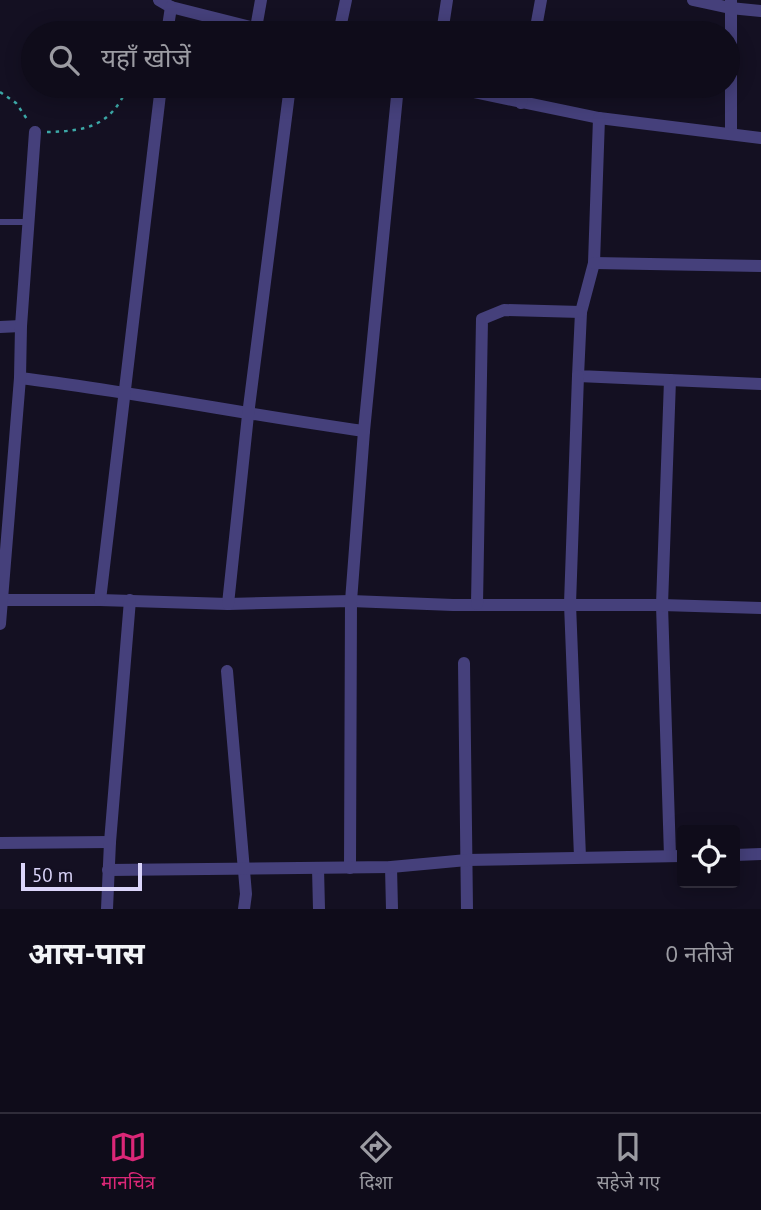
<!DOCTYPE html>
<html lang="hi">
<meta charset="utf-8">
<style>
:root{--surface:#0f0c1a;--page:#181523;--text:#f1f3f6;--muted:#9b9ba2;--line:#2f2c39;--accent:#db2777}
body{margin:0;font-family:"PT Sans","Noto Sans Devanagari",sans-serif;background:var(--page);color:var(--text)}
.controls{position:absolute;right:21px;bottom:21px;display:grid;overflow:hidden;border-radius:7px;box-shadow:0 4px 18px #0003}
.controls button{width:63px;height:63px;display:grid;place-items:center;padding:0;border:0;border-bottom:2px solid var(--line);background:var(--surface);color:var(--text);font:35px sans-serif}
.scale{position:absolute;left:21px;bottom:18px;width:121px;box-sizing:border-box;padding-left:7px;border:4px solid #dbd5fa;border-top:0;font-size:19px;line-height:24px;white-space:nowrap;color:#dbd5fa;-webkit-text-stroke:5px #141022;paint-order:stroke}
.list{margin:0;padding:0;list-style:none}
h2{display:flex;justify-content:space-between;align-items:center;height:91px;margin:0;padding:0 28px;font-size:30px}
h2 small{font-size:23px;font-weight:400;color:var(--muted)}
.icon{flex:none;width:38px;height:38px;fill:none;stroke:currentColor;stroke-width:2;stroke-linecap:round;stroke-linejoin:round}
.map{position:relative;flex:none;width:761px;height:909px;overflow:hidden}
.search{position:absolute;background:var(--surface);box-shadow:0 4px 18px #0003;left:21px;right:21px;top:21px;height:77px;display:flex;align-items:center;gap:18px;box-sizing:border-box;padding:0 24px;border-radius:38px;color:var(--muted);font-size:26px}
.sheet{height:203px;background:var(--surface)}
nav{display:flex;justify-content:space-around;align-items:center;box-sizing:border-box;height:98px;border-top:2px solid var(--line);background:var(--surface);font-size:19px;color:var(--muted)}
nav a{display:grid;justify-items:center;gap:4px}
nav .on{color:var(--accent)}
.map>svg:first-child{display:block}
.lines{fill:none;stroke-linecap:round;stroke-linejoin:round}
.path{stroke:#3ca8a7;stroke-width:2.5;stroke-dasharray:3.5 5;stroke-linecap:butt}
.lane{stroke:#45407b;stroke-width:6}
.street{stroke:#45407b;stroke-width:12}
</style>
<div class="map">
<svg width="761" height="909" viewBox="0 0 761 909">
<rect width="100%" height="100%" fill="#141022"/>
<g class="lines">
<g class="path">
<path d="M0 92 16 103 29 122"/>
<path d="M47 132C88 131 111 126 128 86"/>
</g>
<path class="lane" d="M0 222H29"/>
<g class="street">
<path d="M159 0 171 7 274 33"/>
<path d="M693 0 730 8 761 11"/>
<path d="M731 0V134"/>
<path d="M256 28 261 0"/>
<path d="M167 33 171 7"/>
<path d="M339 33 346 0"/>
<path d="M442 33 447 0"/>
<path d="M535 33 541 0"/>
<path d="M445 86 599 118 761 138"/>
<path d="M521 103 524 86"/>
<path d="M599 118 594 263 581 312 578 376 761 384"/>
<path d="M594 263 761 266"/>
<path d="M0 327 21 326"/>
<path d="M578 376 570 604 580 857"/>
<path d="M20 378C135 392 249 415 364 431"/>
<path d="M670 380 662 605 670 856"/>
<path d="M3 600H100L228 604 351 601 453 605H662L761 608"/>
<path d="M100 600 161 86"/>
<path d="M228 604 248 415 290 86"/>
<path d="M477 604 482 319 504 310 581 312"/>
<path d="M0 624 20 378 21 326 35 132"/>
<path d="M464 663 467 909"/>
<path d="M227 671 246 894 244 909"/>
<path d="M0 843 110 842"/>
<path d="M735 855 761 854"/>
<path d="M391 867 392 909"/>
<path d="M318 868 319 909"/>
<path d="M350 868 351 601 364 431 398 86"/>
<path d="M108 870 391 867 467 860 682 856"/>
<path d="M107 909 110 842 130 600"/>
</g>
</g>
</svg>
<div class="controls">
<button><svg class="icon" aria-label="locate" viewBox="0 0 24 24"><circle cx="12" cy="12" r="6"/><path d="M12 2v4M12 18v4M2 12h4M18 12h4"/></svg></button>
</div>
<div class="scale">50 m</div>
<div class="search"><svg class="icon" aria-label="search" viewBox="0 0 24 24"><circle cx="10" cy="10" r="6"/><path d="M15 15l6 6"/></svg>यहाँ खोजें</div>
</div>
<section class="sheet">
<h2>आस-पास<small>0 नतीजे</small></h2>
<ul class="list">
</ul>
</section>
<nav>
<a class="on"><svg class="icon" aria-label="map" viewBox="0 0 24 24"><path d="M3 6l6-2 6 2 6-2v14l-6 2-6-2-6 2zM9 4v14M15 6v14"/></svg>मानचित्र</a>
<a><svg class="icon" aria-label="directions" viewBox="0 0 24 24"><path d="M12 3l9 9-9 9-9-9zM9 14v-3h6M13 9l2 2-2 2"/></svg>दिशा</a>
<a><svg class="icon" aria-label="saved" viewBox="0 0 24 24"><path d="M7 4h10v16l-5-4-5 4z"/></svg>सहेजे गए</a>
</nav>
